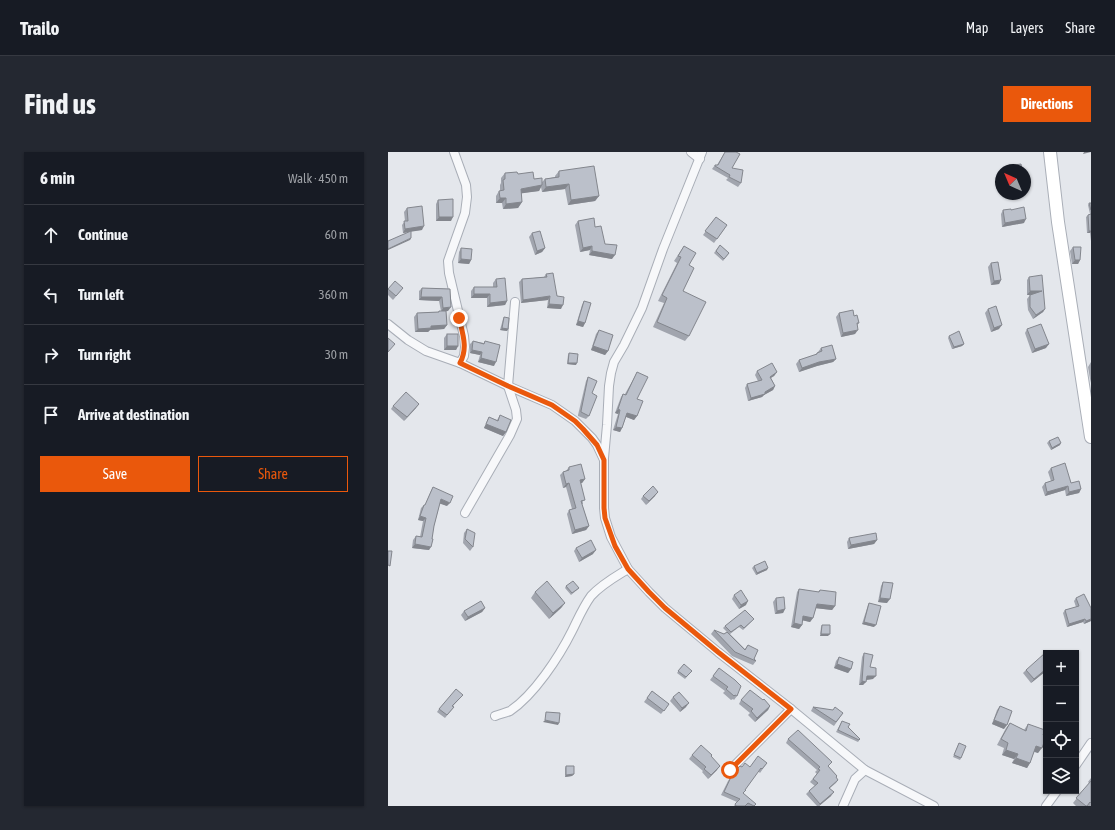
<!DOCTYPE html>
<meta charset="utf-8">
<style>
:root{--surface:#171b24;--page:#242831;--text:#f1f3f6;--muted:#9ea1a6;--line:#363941;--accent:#ea580c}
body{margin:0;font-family:"Asap Condensed",sans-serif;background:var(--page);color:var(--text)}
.controls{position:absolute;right:12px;bottom:12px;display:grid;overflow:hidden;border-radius:0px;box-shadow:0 1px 3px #0004}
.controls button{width:36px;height:36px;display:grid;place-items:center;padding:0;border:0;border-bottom:1px solid var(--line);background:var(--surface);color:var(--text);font:20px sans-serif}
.compass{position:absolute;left:607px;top:12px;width:36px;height:36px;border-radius:50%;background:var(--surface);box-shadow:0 1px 3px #0004;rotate:316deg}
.stop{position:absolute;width:12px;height:12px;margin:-9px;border:3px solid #ea580c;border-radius:50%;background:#fff}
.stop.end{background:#ea580c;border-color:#fff;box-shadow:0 1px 4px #0008}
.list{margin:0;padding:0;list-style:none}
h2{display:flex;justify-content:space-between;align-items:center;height:52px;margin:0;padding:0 16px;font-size:17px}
h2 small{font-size:13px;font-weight:400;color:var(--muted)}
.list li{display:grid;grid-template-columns:26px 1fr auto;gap:12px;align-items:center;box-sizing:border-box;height:60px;padding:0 16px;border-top:1px solid var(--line)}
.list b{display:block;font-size:15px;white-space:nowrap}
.list em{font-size:13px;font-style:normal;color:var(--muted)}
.actions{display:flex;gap:8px;padding:12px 16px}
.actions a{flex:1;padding:9px 0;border:1px solid var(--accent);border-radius:0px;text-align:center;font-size:14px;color:var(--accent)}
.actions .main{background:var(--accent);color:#fff}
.icon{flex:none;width:22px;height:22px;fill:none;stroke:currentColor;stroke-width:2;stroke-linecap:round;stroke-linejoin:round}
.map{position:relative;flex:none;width:703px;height:654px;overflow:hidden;border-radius:0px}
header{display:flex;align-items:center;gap:24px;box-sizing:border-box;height:56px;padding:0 20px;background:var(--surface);border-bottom:1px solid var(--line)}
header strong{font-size:19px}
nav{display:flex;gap:22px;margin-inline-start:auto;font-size:14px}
.intro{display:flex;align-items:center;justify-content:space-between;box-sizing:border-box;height:96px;padding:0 24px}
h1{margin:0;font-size:28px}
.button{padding:10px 18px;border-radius:0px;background:var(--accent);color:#fff;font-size:14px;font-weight:700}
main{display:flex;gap:24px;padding:0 24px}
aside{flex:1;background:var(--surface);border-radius:0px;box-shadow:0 1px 3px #0004}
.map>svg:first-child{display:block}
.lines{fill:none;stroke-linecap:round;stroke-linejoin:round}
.street-casing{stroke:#a9aeb7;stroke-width:10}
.secondary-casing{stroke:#a9aeb7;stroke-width:14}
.street{stroke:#f7f8fa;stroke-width:8}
.secondary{stroke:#fff;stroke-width:12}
.wall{fill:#a1a5ae}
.shaded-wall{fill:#83868d}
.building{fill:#bbc0ca;stroke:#83868d}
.route{stroke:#ea580c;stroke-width:5}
</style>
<header>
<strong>Trailo</strong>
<nav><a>Map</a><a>Layers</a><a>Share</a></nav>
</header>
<div class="intro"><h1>Find us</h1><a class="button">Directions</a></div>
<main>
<aside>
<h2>6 min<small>Walk · 450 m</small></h2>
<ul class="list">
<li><svg class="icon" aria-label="ahead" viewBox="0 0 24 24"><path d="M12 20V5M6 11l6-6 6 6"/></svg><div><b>Continue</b></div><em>60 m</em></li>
<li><svg class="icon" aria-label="left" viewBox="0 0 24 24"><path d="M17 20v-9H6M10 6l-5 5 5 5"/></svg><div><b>Turn left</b></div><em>360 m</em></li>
<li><svg class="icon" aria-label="right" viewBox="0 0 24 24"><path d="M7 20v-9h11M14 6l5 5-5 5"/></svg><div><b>Turn right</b></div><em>30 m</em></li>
<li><svg class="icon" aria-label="arrive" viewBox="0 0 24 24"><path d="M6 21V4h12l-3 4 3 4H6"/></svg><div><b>Arrive at destination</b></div></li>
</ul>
<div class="actions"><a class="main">Save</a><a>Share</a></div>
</aside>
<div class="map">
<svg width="703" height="654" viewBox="0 0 703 654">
<rect width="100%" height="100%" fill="#e4e7ec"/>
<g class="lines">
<g class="street-casing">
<g id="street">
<path d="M66 0 78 33 79 45 77 61 60 109 61 121 76 184 77 195 76 204 72 211"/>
<path d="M303 0 312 7"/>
<path d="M0 172 20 188 38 199 72 211 120 234 164 253 187 269 204 286 209 293 216 308V356L217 366 223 385 240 417 261 440 277 456 330 500 403 557 477 618 546 654"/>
<path d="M216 306 219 273 221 234 223 221 226 210 236 193 254 156 275 97 314 0"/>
<path d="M77 361 122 283 129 267 128 258 120 234 127 150"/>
<path d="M107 564C112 562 117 561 122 559 146 543 171 505 184 479 190 467 195 455 203 444 214 432 227 425 240 417"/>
<path d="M688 613 703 591"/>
<path d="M342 618 403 557"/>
<path d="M455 654 467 627 477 618"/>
<path d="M658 654 669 639"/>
</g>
</g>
<g class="secondary-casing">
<path id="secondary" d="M662 0 670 70 703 285"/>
</g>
<use href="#street" class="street"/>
<use href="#secondary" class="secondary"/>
</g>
<g class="wall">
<path d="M337 0H348L344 16 353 31 350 35 338 28 340 26 324 17 327 13H329Z"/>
<path d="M621 14 634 18H619Z"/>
<path d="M171 19 211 44 207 49 180 53 177 37 154 40 153 35 151 39 133 41 134 50 130 56 115 57 114 51H108V44L111 39H112V33L113 31V26L117 21 130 22 146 27 154 30 157 27 167 25V24Z"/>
<path d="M50 48 63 69H48V52Z"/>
<path d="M701 51H703V89L702 81H699L698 65 700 63 702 62 700 53Z"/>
<path d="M19 56 34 78 23 79V86L22 88 21 80 15 81 14 73 17 69 16 60Z"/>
<path d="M615 58H623L636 71 614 75 613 62Z"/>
<path d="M328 65 339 73 326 91 315 83Z"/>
<path d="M190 69 207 75 224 107 201 103 202 98 192 100 187 73Z"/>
<path d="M144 81 157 96 154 100 147 103 141 85Z"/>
<path d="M332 93 341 101 335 109 326 101Z"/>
<path d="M296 94 301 113 295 139 301 184 297 189 265 175 276 151 270 149 289 111 286 109Z"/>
<path d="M685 95 692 108 690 112H684L682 99Z"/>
<path d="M73 96 83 108 81 112 70 111 71 100Z"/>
<path d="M603 111 613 128 611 132 603 133 600 115Z"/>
<path d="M158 122 169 144 173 157 159 156 160 148 133 151 131 130 134 127 156 125Z"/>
<path d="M641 125 657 157 655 160 645 167 640 158 639 147 642 143H643H639V128Z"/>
<path d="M108 127 119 149 117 153 99 155V146H83V139L86 135H105V131Z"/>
<path d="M0 136H15L5 148 0 143Z"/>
<path d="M34 136 62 137 60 159H58L59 173 56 177 42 178 40 180H27L26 165 29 161 50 160 51 159H53L51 149 31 148V139Z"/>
<path d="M196 149 197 171 195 175 188 173 194 153Z"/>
<path d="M600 157 611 177 603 180 597 161Z"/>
<path d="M451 161 466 164 471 171 469 173 467 182 453 185 448 165Z"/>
<path d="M116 165 120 177 119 179 112 178 115 167Z"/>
<path d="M639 177 658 196 644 201 637 181Z"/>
<path d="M211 178 220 199 217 203 203 198 208 182Z"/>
<path d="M59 182 70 194 68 198H56V186Z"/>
<path d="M561 184 576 192 574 194 564 197 560 186Z"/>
<path d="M85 189 96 191 97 189 106 214 90 210 92 203 82 201V192Z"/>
<path d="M433 196 448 207 445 210 429 214 411 220 408 212 411 208 427 203 430 200Z"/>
<path d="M181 201 188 213 179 212 180 203Z"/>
<path d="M703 210V231L702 227 700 215Z"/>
<path d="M369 219 389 220 386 224 383 226 387 234 385 238 376 243 374 245 360 249 357 236 359 232 370 229 367 223Z"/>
<path d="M249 220V264L246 268 238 265 234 276 232 280 225 278 230 262 227 261 233 245 235 242H237L247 224Z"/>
<path d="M200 225 201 264 198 267 190 264V263L198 229Z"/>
<path d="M5 254 28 256 16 269 3 257Z"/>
<path d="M112 263 118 280 115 284 96 276 99 269 101 265 109 268Z"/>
<path d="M661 289 672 293 663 298 659 291Z"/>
<path d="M181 315 197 327 194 331H193L195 352H194L201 374 198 378 184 382 179 362 181 358 184 357 178 335 175 336 172 323 175 320 178 319Z"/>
<path d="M663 316 683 331 693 337 691 341 678 344 677 338 657 344 654 335 657 331 663 329 660 320Z"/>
<path d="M45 335 59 354 52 351 46 374 41 398 24 396 25 388 28 384 32 385 35 369 30 368 33 356 36 353H37L43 339Z"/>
<path d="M255 344H267L258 353 253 347Z"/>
<path d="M79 377 85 395 82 399 75 391 76 381Z"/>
<path d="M461 386 489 388 486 392 460 397 459 390Z"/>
<path d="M188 396 205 402 191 410 186 399Z"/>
<path d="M366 414 379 418 368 423 364 416Z"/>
<path d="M495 430 499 451 490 450 493 434Z"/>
<path d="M178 434 191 436 189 438 183 443 177 436Z"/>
<path d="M411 437 430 440 432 438 447 454 444 458 428 456 425 466 422 470 414 468V473L411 477 403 475 409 440Z"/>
<path d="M147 440 177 451 173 456 161 467 143 446Z"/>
<path d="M346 443 358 453 351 457 344 447Z"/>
<path d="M388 446 397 457 395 461 387 462 385 450Z"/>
<path d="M688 446 703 469 696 472 695 470 679 475 675 461 677 458 688 455 686 449Z"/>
<path d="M481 451 486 475 474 472 480 453Z"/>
<path d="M97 456 94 460 77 469 73 463 76 459Z"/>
<path d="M364 469 355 478 351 475 342 482 357 497 360 493 368 509 365 513 344 504 323 482 326 478 336 482 339 480 335 476 337 474Z"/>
<path d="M434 473 440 484H432L433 475Z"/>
<path d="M476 501 482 515 485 527 478 528 475 533H471L474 505Z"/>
<path d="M451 505 463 517 460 521 446 516 448 509Z"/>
<path d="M296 512 302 521 297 527 289 521Z"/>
<path d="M331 516 349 544 346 548 345 547 343 548 335 541 337 539 322 528Z"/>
<path d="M638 518 658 519 643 531 635 521Z"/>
<path d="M264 539 281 552 273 562 256 550Z"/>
<path d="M75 543 65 554 66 555 57 566 49 560 51 557Z"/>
<path d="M285 545 298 555 292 560 282 549Z"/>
<path d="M353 548H375L382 554 380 558 367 570 360 563 362 561 351 552Z"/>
<path d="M612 554 616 577 604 572 609 558Z"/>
<path d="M425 555 455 561 446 574 423 559Z"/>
<path d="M454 569 472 587 470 590 448 580Z"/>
<path d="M622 571 636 578 640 572 655 583 650 601 646 600 642 611 639 616 624 611 626 607 614 603 616 596 609 593 618 576Z"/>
<path d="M400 587 441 615 449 624 448 626 450 628 448 631 442 636 443 644 431 654H429L418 642 421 639 427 634 422 630 429 622 427 620 429 618 398 591Z"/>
<path d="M571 591 573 606 572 608 565 605Z"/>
<path d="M304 603 323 605 329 618 320 627 314 620 315 619 301 607Z"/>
<path d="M379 611 372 621 370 619 357 638 355 641 367 654H346L349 650 333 643 340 629 347 619 354 615H362Z"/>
<path d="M178 614 186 622 184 624 177 625V616Z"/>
<path d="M703 626V654H688L685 651 701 631 700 630Z"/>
</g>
<g class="shaded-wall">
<path d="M696 0H703L695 2Z"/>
<path d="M181 32 177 37 154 40 158 35Z"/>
<path d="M154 33 151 39 129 42 133 37Z"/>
<path d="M211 44 207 49 180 53 183 48Z"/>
<path d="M112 46H118L114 51H108Z"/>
<path d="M134 50 130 56 115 57 118 52Z"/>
<path d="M51 65H65L63 69H48Z"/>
<path d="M638 67 636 71 614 75 617 71Z"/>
<path d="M36 74 34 78 15 81 17 77Z"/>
<path d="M701 79H703V80L702 81H699Z"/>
<path d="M23 86 22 88 0 98V97Z"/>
<path d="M204 94 202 98 192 100 195 96Z"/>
<path d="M157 96 154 100 147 103 149 99Z"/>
<path d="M204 99 227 103 224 107 201 103Z"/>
<path d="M73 107 83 108 81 112 70 111Z"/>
<path d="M687 108H692L690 112H684Z"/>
<path d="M613 128 611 132 603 133 606 129Z"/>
<path d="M642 139H654L652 143H639Z"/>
<path d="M86 142H102L99 146H83Z"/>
<path d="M162 144 160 148 133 151 135 148Z"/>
<path d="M33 145H54L51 149 31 148Z"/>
<path d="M119 149 117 153 99 155 102 151Z"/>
<path d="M161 152 175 153 173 157 159 156Z"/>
<path d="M63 155 60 159 53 160 55 156Z"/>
<path d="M657 157 655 160 645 167 648 163Z"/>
<path d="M190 169 197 171 195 175 188 173Z"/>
<path d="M59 173 56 177 42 178 40 180H27L30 177 43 174Z"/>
<path d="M614 173 611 177 603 180 606 176Z"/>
<path d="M114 176 120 177 119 179 112 178Z"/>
<path d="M470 178 467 182 453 185 455 181Z"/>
<path d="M576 192 574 194 564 197 566 195Z"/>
<path d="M661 192 658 196 644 201 647 197Z"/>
<path d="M59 194H70L68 198H56Z"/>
<path d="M205 194 220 199 217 203 203 198Z"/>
<path d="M84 198 94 200 92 203 82 201Z"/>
<path d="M93 206 108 210 106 214 90 210Z"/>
<path d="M448 207 445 210 429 214 411 220 414 216 431 210Z"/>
<path d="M180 211H189L188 213 179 212Z"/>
<path d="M389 220 386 224 379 228 382 225Z"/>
<path d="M387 234 385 238 376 243 374 245 360 249 363 246 377 240Z"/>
<path d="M31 252 28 256 16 269 19 265Z"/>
<path d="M230 257 232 258 230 262 227 261Z"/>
<path d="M239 261 249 264 246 268 236 264Z"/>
<path d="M98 272 118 280 115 284 96 276Z"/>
<path d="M228 275 234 276 232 280 225 278Z"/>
<path d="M673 291 672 293 663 298 664 296Z"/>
<path d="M197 327 194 331 189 332 192 328Z"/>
<path d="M181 331 178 335 175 336 178 332Z"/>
<path d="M680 334 677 338 657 344 659 340Z"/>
<path d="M693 337 691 341 678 344 681 340Z"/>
<path d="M270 340 267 344 258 353 261 349Z"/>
<path d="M53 347 62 351 59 354 50 351Z"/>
<path d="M32 364 38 366 35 369 30 368Z"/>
<path d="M201 374 198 378 184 382 187 378Z"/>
<path d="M489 388 486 392 460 397 463 393Z"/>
<path d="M27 392 43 395 41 398 24 396Z"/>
<path d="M208 398 205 402 191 410 194 406Z"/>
<path d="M380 416 379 418 368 423 369 421Z"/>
<path d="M492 446 502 447 499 451 490 450Z"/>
<path d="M360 449 358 453 351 457 353 453Z"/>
<path d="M177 451 173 456 161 467 165 461Z"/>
<path d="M429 452 447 454 444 458 426 456Z"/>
<path d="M97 456 94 460 77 469 80 465Z"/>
<path d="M397 457 395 461 387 462 389 459Z"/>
<path d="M415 464 425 466 422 470 413 468Z"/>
<path d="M697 467 695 470 679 475 681 472Z"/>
<path d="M703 467V469L696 472 698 469Z"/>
<path d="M476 470 488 473 486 475 474 472Z"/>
<path d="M406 471 414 473 411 477 403 475Z"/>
<path d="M433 482H442L440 484H432Z"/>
<path d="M449 512 463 517 460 521 446 516Z"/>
<path d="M658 517V519L643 531 646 527Z"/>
<path d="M479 524H488L485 527 477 528Z"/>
<path d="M474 529 478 530 475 533H471Z"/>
<path d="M301 551 298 555 292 560 294 556Z"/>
<path d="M382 554 380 558 367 570 369 566Z"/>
<path d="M157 568 171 571 170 573 155 570Z"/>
<path d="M606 568 619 573 616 577 604 572Z"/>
<path d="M648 594 654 596 650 601 645 599Z"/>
<path d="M618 598 630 602 626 607 614 603Z"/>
<path d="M628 606 642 611 639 616 624 611Z"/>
<path d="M332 614 329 618 320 627 323 623Z"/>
<path d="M186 622 184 624 177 625 178 623Z"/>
<path d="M446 640 443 644 431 654 432 652Z"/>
</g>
<g class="building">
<path d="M337 0H348L352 2 344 16 355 18 353 31 341 25 342 23 327 14V13H330Z"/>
<path d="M633 12 634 18H622L621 14Z"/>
<path d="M206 14 211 44 183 48 181 32 158 35 157 27 171 25V19Z"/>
<path d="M129 20 130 22 145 20 146 27 154 26V33L133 37 134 50 118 52V46H112L111 39 116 38 115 28 117 27V21Z"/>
<path d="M65 47V65H51L50 48Z"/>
<path d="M701 51H703V58Z"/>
<path d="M34 54 36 74 17 77 16 69H20L19 56Z"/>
<path d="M636 55 638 67 617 71 615 58 623 57V58Z"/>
<path d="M703 62V79H701L700 63Z"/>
<path d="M328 65 339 73 329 87 317 79Z"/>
<path d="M206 66 207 75 213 74 217 92 229 93 227 103 204 99V94L195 96 190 69Z"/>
<path d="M23 79V86L0 97V89Z"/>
<path d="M152 79 157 96 149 99 144 81Z"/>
<path d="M332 93 341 101 336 107 328 99Z"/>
<path d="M296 94 308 101 301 113 306 116 295 139 318 150 301 184 269 170 279 146 274 143 293 105 290 104Z"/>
<path d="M685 95H693L692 108H687Z"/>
<path d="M73 96 84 97 83 108 73 107Z"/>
<path d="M610 110 613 128 606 129 603 111Z"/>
<path d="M165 121 169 144 176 145 175 153 161 152 162 144 135 148 134 127 159 125 158 122Z"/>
<path d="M654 123 657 157 648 163 642 155V143L654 139H642L641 125Z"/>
<path d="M117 126 119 149 102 151V142H86V135H109L108 127Z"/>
<path d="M7 129 15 136 8 144 0 137Z"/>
<path d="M34 136 62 137 63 155 55 156 54 145H33Z"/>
<path d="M196 149 203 151 197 171 190 169Z"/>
<path d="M608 154 614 173 606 176 600 157Z"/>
<path d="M465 158 466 164 469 163 471 171H469L470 178 455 181 451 161Z"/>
<path d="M51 159H58L59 173 43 174V176L30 177 29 161 51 160Z"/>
<path d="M116 165 121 166 120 177 114 176Z"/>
<path d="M653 172 661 192 647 197 639 177Z"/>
<path d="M211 178 225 183 220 199 205 194Z"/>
<path d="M571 179 576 192 566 195 561 184Z"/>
<rect x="59" y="182" width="11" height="12"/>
<path d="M0 186 7 192 0 200Z"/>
<path d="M85 189 96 192 97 189 112 193 108 210 93 206 94 200 84 198Z"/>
<path d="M444 193 448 207 431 210 414 216 411 208 429 202V201L434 199 433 196Z"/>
<path d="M181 201 190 202 189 211H180Z"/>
<path d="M384 211 389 220 382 225 387 234 377 240V242L363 246 359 232 374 228 369 219Z"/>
<path d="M249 220 260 225 249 247 255 249 249 264 239 261 234 276 228 275 232 258 230 257 235 242 238 243Z"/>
<path d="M200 225 209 229 204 241 209 244 201 264 193 260V259Z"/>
<path d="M18 240 31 252 19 265 5 254Z"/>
<path d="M112 263 123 268 118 280 98 272 101 265 110 269Z"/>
<path d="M670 285 673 291 664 296 661 289Z"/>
<path d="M677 311 683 331 691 329 693 337 681 340 680 334 659 340 657 331 666 328 663 316Z"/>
<path d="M193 312 197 327 192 328 197 348 193 349 201 374 187 378 181 358 188 356 181 331 178 332 175 320 181 318V315Z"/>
<path d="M265 334 270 340 261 349 255 344Z"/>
<path d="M45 335 65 344 62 351 53 347 46 374 44 387H45L43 395 27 392 28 384 34 385 38 366 32 364 36 353H37Z"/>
<path d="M79 377 87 381 85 395 77 387Z"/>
<path d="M488 381 489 388 463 393 461 386Z"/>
<path d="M203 388 208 398 194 406 188 396Z"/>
<path d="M0 399H4L2 414 0 413Z"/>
<path d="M377 409 380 416 369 421 366 414Z"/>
<path d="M159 429 177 451 165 461 147 440Z"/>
<path d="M185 429 191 436 184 441 178 434Z"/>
<path d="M495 430 505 431 502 447 492 446Z"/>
<path d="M411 437 431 440 432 438 448 440 447 454 429 452 425 466 415 464 414 473 406 471Z"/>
<path d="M353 438 360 449 353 453 346 443Z"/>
<path d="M696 442 703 456V467L698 469 697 467 681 472 677 458 691 454 688 446Z"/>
<path d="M396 445 397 457 389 459 388 446Z"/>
<path d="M93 449 97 456 80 465 76 459Z"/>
<path d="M481 451 493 454 488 473 476 470Z"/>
<path d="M357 458 366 467 356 476 353 473 343 480 337 474Z"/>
<path d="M434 473H442V482H433Z"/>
<path d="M326 478 336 482 339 480 357 498 360 493 370 498 366 507 368 509 347 500Z"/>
<path d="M476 501 485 503 482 515 488 516V524H479L478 530 474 529Z"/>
<path d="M657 501 658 502V517L646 527 638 518Z"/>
<path d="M451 505 465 510 463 517 449 512Z"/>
<path d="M296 512 304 519 298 525 290 519Z"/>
<path d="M331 516 347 528 353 534 349 544 347 543 346 544 338 537 340 535 325 524Z"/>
<path d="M68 537 75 543 64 554 66 555 59 563 51 557Z"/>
<path d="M362 538 375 548 376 547 382 554 369 566 363 559 365 557 353 548Z"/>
<path d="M264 539 281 552 276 559 259 546Z"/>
<path d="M291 540 301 551 294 556 285 545Z"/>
<path d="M612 554 624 559 619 573 606 568Z"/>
<path d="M425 555 445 558 447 555 455 561 448 570Z"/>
<path d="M158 560 172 561 171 571 157 568Z"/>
<path d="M454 569 462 572 460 575 472 587 471 588 450 578Z"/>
<path d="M622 571 638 579 640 572 657 578 655 583 658 584V585L654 596 648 594 642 611 628 606 630 602 618 598 620 591 613 587Z"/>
<path d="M410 578 444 610 440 614 449 624 448 625 450 628 441 636 446 640 432 652 421 639 430 631 425 627 432 618 430 617 432 615 400 587Z"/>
<path d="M571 591 578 594 573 606 566 603Z"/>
<path d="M313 593 324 603 323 604 332 614 323 623 316 617 318 615 304 603Z"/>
<path d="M370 604 379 611 374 617 373 616 357 638H358L355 641 368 652 366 654 360 651 357 654H348L347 652 352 647 336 640 343 625 347 619 352 614 354 615 357 611 362 615Z"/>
<path d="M178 614H186V622L178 623Z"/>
<path d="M703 629V651L702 650 699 654H698L688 646Z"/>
</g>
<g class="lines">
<path class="route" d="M71 166C75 183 80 196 72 211L120 234 164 253 187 269 195 277 209 293 216 308V356L217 366 227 394 240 417 261 440 277 456 330 500 403 557 342 618"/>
</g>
</svg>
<div class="controls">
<button>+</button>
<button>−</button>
<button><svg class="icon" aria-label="locate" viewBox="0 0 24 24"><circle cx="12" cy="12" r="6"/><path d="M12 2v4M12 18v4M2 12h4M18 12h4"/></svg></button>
<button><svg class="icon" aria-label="layers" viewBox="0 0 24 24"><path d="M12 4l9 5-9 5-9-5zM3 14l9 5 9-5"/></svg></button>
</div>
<svg class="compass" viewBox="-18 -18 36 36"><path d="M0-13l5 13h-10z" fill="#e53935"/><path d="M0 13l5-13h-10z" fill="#9ea1a6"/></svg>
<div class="stop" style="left:342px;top:618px"></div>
<div class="stop end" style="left:71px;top:166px"></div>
</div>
</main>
